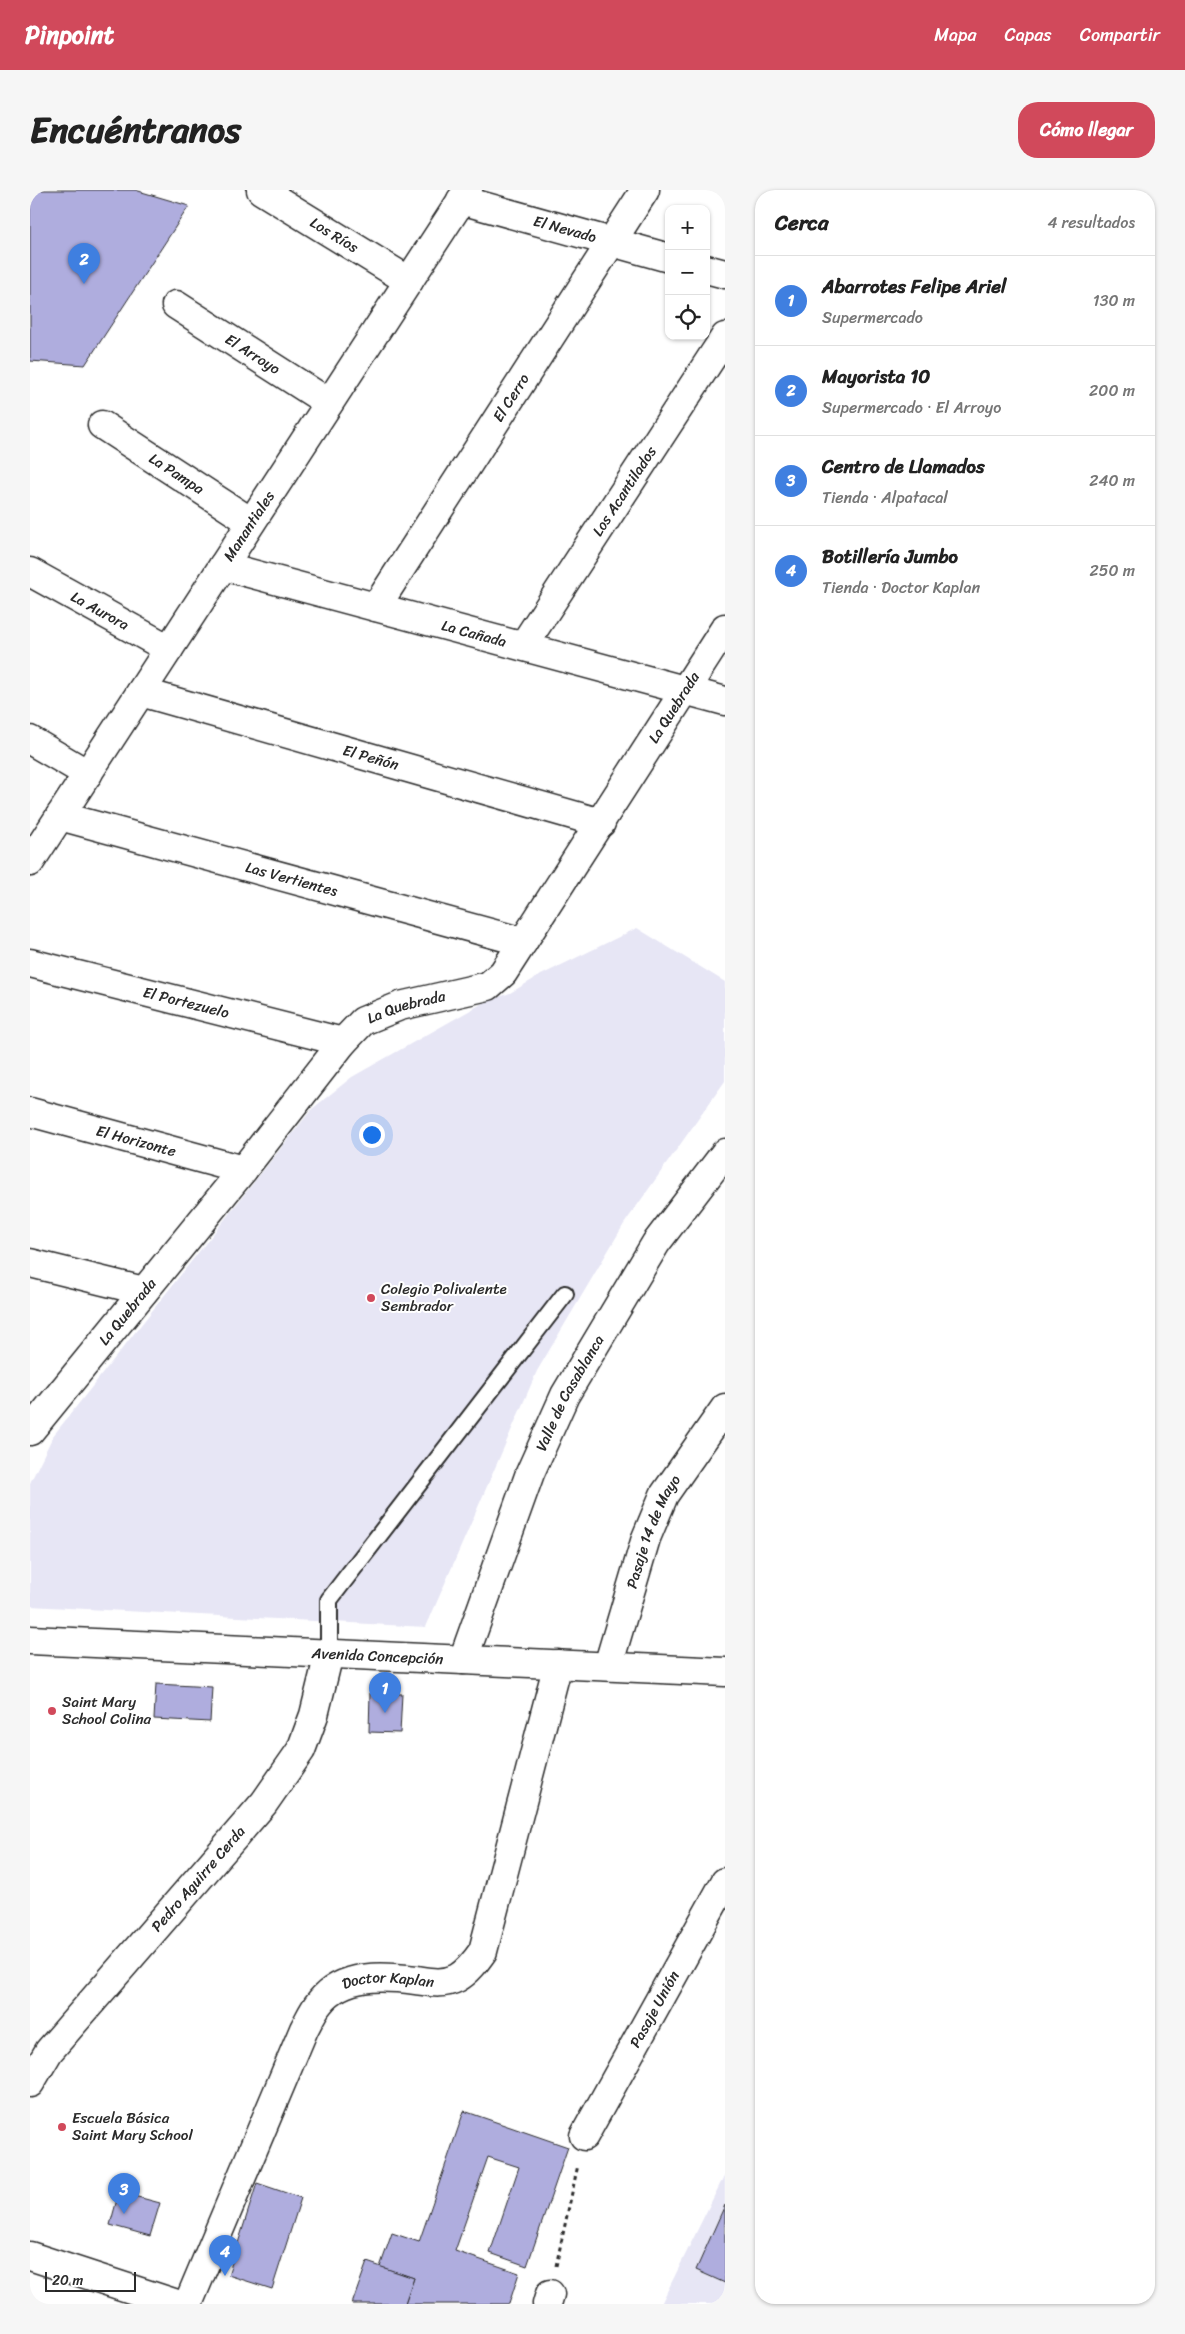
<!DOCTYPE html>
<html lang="es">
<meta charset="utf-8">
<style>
:root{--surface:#fff;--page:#f6f6f6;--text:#222;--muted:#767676;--line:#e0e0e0;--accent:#d1495b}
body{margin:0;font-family:Sriracha,sans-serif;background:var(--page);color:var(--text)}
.controls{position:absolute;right:15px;top:15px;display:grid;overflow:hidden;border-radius:10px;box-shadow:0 1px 4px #0004}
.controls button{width:45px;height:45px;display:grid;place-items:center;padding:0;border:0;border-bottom:1px solid var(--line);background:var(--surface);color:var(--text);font:25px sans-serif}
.scale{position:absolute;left:15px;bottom:12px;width:91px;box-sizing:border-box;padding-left:5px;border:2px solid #2b2b2b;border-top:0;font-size:14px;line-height:18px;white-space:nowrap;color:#2b2b2b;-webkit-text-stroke:4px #fff;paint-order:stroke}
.you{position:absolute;left:341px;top:944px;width:18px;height:18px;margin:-12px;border:4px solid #fff;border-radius:50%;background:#1a73e8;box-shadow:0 0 0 8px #1a73e833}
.badge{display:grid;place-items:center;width:32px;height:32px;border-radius:50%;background:var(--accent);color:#fff;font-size:16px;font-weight:700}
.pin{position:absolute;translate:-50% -41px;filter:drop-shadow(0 1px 2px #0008)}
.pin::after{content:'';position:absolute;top:26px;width:18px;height:15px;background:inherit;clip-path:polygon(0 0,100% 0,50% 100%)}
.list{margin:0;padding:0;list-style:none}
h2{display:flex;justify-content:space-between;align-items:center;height:65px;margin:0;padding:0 20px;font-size:21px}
h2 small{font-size:16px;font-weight:400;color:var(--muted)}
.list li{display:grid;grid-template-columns:32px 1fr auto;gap:15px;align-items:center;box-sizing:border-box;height:90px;padding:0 20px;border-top:1px solid var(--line)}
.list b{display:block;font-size:19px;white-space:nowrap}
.list p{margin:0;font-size:16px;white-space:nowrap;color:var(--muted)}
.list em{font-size:16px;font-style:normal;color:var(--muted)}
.icon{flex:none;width:28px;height:28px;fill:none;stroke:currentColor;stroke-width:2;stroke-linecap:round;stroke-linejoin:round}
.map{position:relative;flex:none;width:695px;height:2114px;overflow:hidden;border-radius:20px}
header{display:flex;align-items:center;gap:30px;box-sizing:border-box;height:70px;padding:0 25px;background:var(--accent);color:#fff}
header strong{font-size:24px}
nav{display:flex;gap:28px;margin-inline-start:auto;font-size:18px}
.intro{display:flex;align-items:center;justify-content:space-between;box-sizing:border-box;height:120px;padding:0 30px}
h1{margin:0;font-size:35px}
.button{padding:12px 22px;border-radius:20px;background:var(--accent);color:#fff;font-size:18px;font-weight:700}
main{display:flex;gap:30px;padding:0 30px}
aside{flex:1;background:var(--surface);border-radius:20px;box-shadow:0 1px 4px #0004}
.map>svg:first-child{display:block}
.built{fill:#e7e6f5}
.building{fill:#afadde;stroke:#2b2b2b}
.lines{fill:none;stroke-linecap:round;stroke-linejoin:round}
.service-casing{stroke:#2b2b2b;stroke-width:20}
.minor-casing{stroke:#2b2b2b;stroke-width:31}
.secondary-casing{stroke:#2b2b2b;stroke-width:31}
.path{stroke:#2b2b2b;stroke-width:3;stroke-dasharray:4 4;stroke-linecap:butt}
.service{stroke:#fff;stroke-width:16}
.minor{stroke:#fff;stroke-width:28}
.secondary{stroke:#fff;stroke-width:28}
.poi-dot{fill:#d1495b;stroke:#fff;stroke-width:2}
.labels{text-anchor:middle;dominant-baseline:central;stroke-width:4;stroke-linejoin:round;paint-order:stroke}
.street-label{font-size:15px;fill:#2b2b2b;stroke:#fff}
.poi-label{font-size:15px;fill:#2b2b2b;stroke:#fff;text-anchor:start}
</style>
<header>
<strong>Pinpoint</strong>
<nav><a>Mapa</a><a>Capas</a><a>Compartir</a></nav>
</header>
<div class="intro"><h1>Encuéntranos</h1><a class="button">Cómo llegar</a></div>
<main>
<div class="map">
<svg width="695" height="2114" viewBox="0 0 695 2114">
<rect width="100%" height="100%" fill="#fff"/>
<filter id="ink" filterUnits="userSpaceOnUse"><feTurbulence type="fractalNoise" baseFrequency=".02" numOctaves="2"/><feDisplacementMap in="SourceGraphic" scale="10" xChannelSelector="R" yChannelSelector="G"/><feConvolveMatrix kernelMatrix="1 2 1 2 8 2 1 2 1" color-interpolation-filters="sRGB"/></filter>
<g filter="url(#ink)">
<g class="built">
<path d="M607 738 695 792V891L594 1034 507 1181 396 1437 0 1416V1293L23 1246 282 919 322 887 453 813 480 803 509 786Z"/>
<path d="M695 1984V2114H631Z"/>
</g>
<g class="building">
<path d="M0 0H105L159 16 55 175 0 171Z"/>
<path d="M126 1494 182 1497 180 1532 124 1529Z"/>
<path d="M340 1503 372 1504 370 1543 339 1542Z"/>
<path d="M434 1921 538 1957 497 2076 460 2063 489 1977 458 1967 425 2061 489 2083 479 2114H375L384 2088 350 2077 362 2043 389 2052Z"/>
<path d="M227 1993 271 2008 242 2099 198 2085Z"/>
<path d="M89 2002 130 2013 120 2046 80 2035Z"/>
<path d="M695 2015V2093L666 2080Z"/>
<path d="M337 2072 384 2088 375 2114H322Z"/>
</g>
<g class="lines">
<g class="service-casing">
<path id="service" d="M299 1464V1410L535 1104"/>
</g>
<g class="minor-casing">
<g id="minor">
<path id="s1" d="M231 0 379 91"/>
<path id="s2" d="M431 10 639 68"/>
<path d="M676 79 695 84"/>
<path id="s3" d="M146 115 299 213"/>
<path id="s4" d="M72 235 221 332"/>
<path id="s5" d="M193 376 695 511"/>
<path id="s6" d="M0 382 139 459"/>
<path id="s7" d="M346 417 615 0"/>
<path id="s8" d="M493 456 695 147"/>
<path id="s9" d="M111 502 571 633"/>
<path d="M0 550 58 584"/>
<path id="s10" d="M30 626 493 752"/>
<path id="s11" d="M0 672 438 0"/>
<path id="s12" d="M0 773 313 852"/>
<path id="s13" d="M0 922 213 980"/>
<path d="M0 1073 114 1101"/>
<path id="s14" d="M0 1241 213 980 313 852 333 831 370 816 458 796 473 783 695 438"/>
<path id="s15" d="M433 1470 500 1283 535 1205 626 1053 695 963"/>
<path id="s16" d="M578 1476 616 1348 634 1305 695 1218"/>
<path id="s17" d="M0 1893 19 1861 234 1613 271 1560 284 1525 299 1464"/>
<path id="s18" d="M554 1946 695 1692"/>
<path id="s19" d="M158 2114 274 1839C279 1830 283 1820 290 1812 313 1783 353 1786 386 1790 400 1792 413 1795 427 1788 438 1782 446 1771 453 1761L528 1474"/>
<path d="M517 2114 520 2104"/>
</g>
</g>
<g class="secondary-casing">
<g id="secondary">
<path id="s20" d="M0 1450 695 1482"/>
<path d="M0 2066 147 2114"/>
</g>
</g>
<path class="path" d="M526 2076 548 1975"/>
<use href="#service" class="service"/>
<use href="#minor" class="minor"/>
<use href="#secondary" class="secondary"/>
</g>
</g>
<g class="poi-dot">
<circle cx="341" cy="1108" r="5"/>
<circle cx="22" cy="1521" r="5"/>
<circle cx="32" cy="1937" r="5"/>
</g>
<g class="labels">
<g class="street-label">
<text stroke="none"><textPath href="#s2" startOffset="108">El Nevado</textPath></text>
<text stroke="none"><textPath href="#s1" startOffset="86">Los Ríos</textPath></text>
<text stroke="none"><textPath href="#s3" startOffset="91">El Arroyo</textPath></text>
<text stroke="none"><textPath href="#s7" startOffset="249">El Cerro</textPath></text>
<text stroke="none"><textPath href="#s4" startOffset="89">La Pampa</textPath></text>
<text stroke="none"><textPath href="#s8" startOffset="185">Los Acantilados</textPath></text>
<text stroke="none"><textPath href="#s11" startOffset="401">Manantiales</textPath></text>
<text stroke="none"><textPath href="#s6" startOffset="80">La Aurora</textPath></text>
<text stroke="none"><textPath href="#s5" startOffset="260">La Cañada</textPath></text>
<text stroke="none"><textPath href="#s14" startOffset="994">La Quebrada</textPath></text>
<text stroke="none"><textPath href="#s9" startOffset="239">El Peñón</textPath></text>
<text stroke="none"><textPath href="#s10" startOffset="240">Las Vertientes</textPath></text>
<text stroke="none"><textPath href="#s12" startOffset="161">El Portezuelo</textPath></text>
<text stroke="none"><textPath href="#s14" startOffset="574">La Quebrada</textPath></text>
<text stroke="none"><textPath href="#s13" startOffset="110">El Horizonte</textPath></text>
<text stroke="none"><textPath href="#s14" startOffset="154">La Quebrada</textPath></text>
<text stroke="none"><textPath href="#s15" startOffset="288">Valle de Casablanca</textPath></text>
<text stroke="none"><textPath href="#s16" startOffset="142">Pasaje 14 de Mayo</textPath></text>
<text stroke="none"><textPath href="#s20" startOffset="348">Avenida Concepción</textPath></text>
<text stroke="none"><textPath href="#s17" startOffset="265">Pedro Aguirre Cerda</textPath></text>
<text stroke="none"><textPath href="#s19" startOffset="405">Doctor Kaplan</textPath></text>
<text stroke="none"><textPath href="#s18" startOffset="145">Pasaje Unión</textPath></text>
</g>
<g class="poi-label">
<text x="351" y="1099">Colegio Polivalente<tspan x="351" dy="17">Sembrador</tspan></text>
<text x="32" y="1512">Saint Mary<tspan x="32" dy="17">School Colina</tspan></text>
<text x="42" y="1928">Escuela Básica<tspan x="42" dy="17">Saint Mary School</tspan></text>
</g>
</g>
</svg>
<div class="controls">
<button>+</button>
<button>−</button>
<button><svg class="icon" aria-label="locate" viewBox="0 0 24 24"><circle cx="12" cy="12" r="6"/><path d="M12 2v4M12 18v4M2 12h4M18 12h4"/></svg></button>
</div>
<div class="scale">20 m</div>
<div class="you"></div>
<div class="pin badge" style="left:355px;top:1523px;background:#3f7fe0">1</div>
<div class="pin badge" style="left:54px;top:94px;background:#3f7fe0">2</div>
<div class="pin badge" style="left:94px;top:2024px;background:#3f7fe0">3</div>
<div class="pin badge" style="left:195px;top:2086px;background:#3f7fe0">4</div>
</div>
<aside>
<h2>Cerca<small>4 resultados</small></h2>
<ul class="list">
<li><span class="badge" style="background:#3f7fe0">1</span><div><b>Abarrotes Felipe Ariel</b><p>Supermercado</p></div><em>130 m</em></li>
<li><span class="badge" style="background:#3f7fe0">2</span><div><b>Mayorista 10</b><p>Supermercado · El Arroyo</p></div><em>200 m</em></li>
<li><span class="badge" style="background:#3f7fe0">3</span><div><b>Centro de Llamados</b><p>Tienda · Alpatacal</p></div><em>240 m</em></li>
<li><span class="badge" style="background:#3f7fe0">4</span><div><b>Botillería Jumbo</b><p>Tienda · Doctor Kaplan</p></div><em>250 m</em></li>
</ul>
</aside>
</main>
